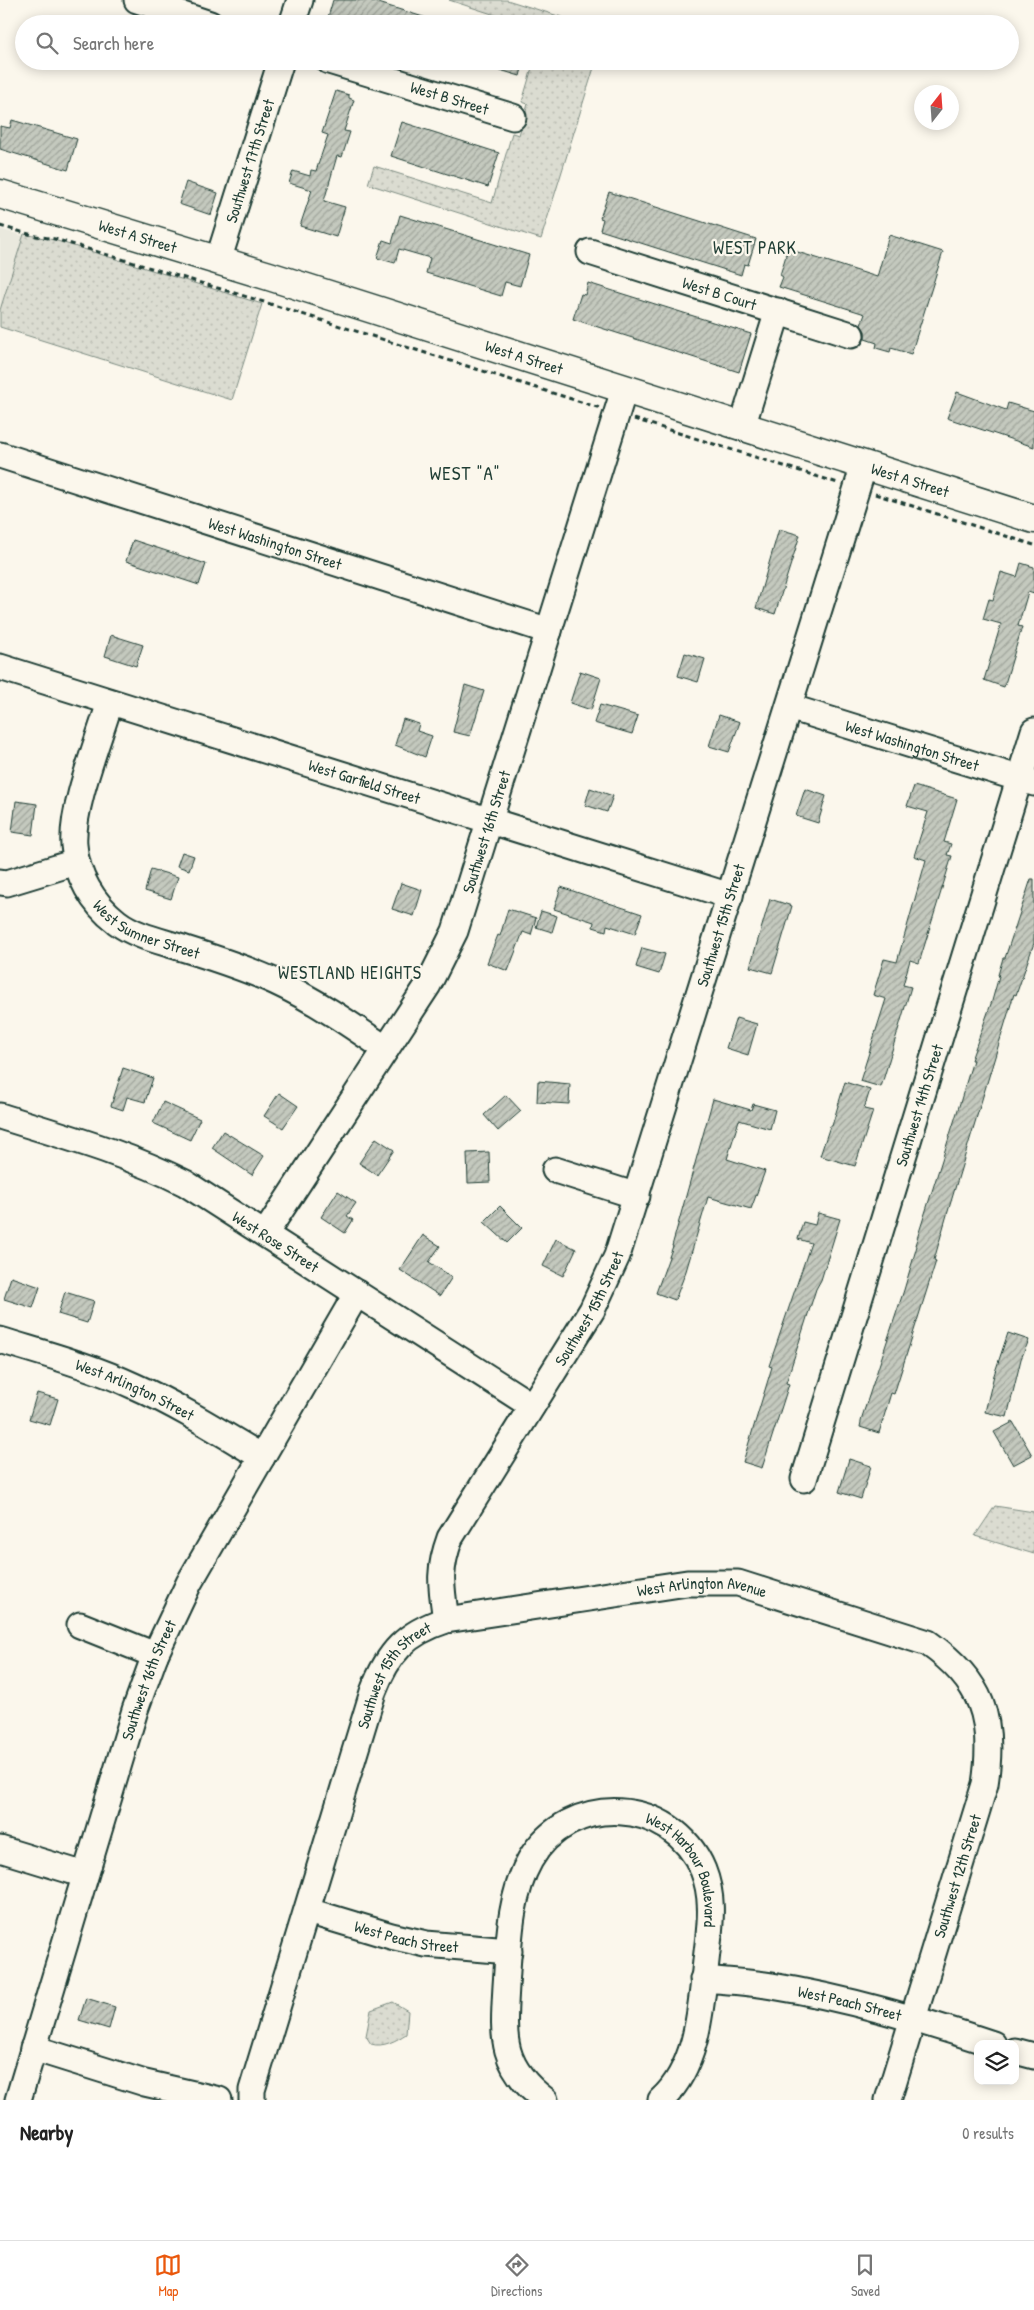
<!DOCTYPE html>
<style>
:root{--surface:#fff;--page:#f2f2f2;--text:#222;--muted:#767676;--line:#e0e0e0;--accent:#ea580c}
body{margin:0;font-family:"Patrick Hand",sans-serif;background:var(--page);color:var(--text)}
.controls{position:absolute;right:15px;bottom:15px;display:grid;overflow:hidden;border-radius:10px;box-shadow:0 2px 12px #0003}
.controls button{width:45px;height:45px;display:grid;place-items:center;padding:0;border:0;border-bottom:1px solid var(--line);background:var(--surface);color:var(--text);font:25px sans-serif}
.compass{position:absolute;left:914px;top:85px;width:45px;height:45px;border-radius:50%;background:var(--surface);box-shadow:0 2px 12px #0003;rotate:17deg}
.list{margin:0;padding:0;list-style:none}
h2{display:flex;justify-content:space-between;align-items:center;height:65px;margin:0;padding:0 20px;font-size:21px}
h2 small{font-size:16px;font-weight:400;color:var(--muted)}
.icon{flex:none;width:28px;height:28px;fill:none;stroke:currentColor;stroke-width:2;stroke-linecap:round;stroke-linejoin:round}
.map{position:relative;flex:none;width:1034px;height:2100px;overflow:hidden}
.search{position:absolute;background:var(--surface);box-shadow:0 2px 12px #0003;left:15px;right:15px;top:15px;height:55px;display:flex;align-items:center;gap:12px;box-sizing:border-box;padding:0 18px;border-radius:28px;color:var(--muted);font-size:19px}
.sheet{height:140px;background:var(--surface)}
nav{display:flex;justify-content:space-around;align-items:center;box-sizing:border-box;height:70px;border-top:1px solid var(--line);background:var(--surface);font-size:14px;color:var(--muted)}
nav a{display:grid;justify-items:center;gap:2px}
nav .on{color:var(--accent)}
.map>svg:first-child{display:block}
.built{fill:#eae9de}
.park{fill:url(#park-dots);stroke:#7d8c82}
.building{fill:url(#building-hatch);stroke:#1f3d34}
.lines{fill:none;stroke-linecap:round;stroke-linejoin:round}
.minor-casing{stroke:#1f3d34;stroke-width:29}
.major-casing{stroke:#1f3d34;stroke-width:31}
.path{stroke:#1f3d34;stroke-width:3;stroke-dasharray:5 4;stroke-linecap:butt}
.minor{stroke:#fbf7ec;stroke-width:25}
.major{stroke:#fbf7ec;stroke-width:28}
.labels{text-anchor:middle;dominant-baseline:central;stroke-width:4.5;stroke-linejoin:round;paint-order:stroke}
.street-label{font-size:16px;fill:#1f3d34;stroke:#fbf7ec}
.neighbourhood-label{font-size:18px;letter-spacing:1px;fill:#1f3d34;stroke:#fbf7ec}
.quarter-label{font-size:19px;letter-spacing:1px;fill:#1f3d34;stroke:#fbf7ec}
</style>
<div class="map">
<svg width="1034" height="2100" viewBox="0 0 1034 2100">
<defs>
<pattern id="park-dots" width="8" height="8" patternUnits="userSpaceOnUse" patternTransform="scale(1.25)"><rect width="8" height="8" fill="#dbdcd1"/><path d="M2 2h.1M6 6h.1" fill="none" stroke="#bcbeb4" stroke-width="1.8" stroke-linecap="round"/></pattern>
<pattern id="building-hatch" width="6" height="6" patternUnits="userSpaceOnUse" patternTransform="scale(1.25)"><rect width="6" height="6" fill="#c4c9be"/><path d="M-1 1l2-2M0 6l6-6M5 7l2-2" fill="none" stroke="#9fa49b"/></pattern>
</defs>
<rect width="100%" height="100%" fill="#fbf7ec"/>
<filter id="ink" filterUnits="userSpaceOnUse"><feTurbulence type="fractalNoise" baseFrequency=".02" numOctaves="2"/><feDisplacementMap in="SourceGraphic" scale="10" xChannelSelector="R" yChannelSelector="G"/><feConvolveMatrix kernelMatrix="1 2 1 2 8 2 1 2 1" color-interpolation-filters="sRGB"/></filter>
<g filter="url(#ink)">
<path class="built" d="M0 229 24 236 0 310Z"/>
<g class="park">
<path d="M449 0H507L584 24H523Z"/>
<path d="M534 61H596L541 239 368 184 374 166 492 203 512 133 519 135 528 104 522 102Z"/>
<path d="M24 234 54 240 262 304 232 400 0 327V310Z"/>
<path d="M995 1506 1034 1512V1554L975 1536Z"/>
<path d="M393 2002 408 2011 406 2034C397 2040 383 2048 371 2044L366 2036 371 2010Z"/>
</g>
<g class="building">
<path d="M333 0H369L436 21 435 24H326Z"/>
<path d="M481 61H524L520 76 480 64Z"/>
<path d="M336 91 349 95V98L354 100 344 131 350 132 342 157 337 156 324 201 345 207 336 237 300 226 312 190 289 183 293 171 310 176 311 170 316 171 328 135 322 133Z"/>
<path d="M12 120 77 139 68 170 0 149V126L10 128Z"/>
<path d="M402 122 499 153 488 187 391 156Z"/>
<path d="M186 182 218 193 211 215 179 204Z"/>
<path d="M609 192 756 239 748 265 744 264 741 275 600 230 603 219 600 218Z"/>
<path d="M400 215 529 255 520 286 505 282 501 296 426 273 430 258 399 249 395 263 377 258 383 240 392 243Z"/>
<path d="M889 235 943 252 911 354 891 348 890 352 876 348 877 343 865 339V331L861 325 865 314 779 287 783 277 780 275 788 249 877 277Z"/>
<path d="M588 283 751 334 739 372 573 319 581 294 585 295Z"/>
<path d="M957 392 1006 410 1008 403 1034 411V447L947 418Z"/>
<path d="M779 529 800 535 775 614 756 608Z"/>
<path d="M133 540 206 564 199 585 126 561Z"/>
<path d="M1021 563 1034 567V594L1028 592 1018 626 1022 627 1004 687 984 680 1001 624 983 619 989 599 993 600 1001 572 1017 577Z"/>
<path d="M111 635 143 645 136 666 105 656Z"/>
<path d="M685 653 705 659 698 682 678 676Z"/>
<path d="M580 671 601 678 591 710 570 703Z"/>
<path d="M465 685 484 691 470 736 453 732Z"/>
<path d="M600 705 638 716 632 734 594 723Z"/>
<path d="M719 715 740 722 729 752 709 746Z"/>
<path d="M403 719 419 724 417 731 432 736 425 757 395 745Z"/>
<path d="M914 786 957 799 944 842 951 844 947 855 952 856 919 963 910 960 903 985 911 987 881 1087 860 1081 886 999 873 995 884 959 897 962 926 860 914 856 928 812 907 806Z"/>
<path d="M590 788 613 796 607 812 585 805Z"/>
<path d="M805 789 826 796 818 823 796 816Z"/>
<path d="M16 801 37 804 33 835 12 832Z"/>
<path d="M182 852 194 856 189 870 177 866Z"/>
<path d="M151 869 178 877 171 899 145 891Z"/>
<path d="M1031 879H1034V943L1016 995 1014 994 946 1218 934 1260 936 1261 894 1394 891 1393 879 1433 860 1427 862 1417 904 1290 917 1246 915 1245 960 1103 973 1060H971L992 1001 999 976 998 975 1003 958H1005Z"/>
<path d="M401 883 422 890 414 916 392 909Z"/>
<path d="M561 887 642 914 635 934 607 925 606 931 593 927 594 922 554 909Z"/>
<path d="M770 899 792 906 772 973 750 967Z"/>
<path d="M508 909 536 918 531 935 523 932 508 971 487 963 498 935 500 936Z"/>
<path d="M541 911 557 916 552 932 536 927Z"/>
<path d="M642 948 665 954 659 974 636 967Z"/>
<path d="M736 1018 757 1024 748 1055 726 1048Z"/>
<path d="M123 1068 153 1078 145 1102 127 1097 123 1110 111 1106Z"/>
<path d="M538 1081 570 1084 569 1104 537 1102Z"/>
<path d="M845 1082 870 1090 864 1109 873 1111 855 1166 820 1156 830 1126H832Z"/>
<path d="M279 1093 298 1106 283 1128 264 1116Z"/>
<path d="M506 1095 521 1111 498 1131 484 1115Z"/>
<path d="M713 1099 751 1110 753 1104 775 1110 770 1129 739 1120 727 1159 765 1171 751 1209 708 1197 686 1271 675 1300 656 1293 673 1246H672Z"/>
<path d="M163 1102 200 1119 190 1140 153 1123Z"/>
<path d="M223 1131 264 1156 252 1175 212 1148Z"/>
<path d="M376 1138 394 1150 377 1175 359 1163Z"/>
<path d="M489 1152 490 1182 468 1183 467 1153Z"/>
<path d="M338 1191 356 1203 347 1216 353 1220 345 1233 321 1217Z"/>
<path d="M500 1206 522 1228 507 1243 484 1222Z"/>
<path d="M818 1213 840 1219 821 1280 816 1289 786 1383 789 1384 762 1468 743 1462 772 1367 769 1366 811 1243 798 1239 803 1222 815 1225Z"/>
<path d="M423 1235 440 1246 429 1262 452 1277 440 1296 400 1270Z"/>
<path d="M556 1239 576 1249 563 1276 543 1266Z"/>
<path d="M11 1277 40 1287 33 1308 4 1299Z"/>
<path d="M65 1292 94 1301 87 1323 58 1314Z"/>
<path d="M1008 1333 1029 1340 1021 1359 1007 1417 985 1412 994 1375Z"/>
<path d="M37 1393 58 1399 50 1425 29 1419Z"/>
<path d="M1013 1422 1032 1455 1013 1465 994 1432Z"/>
<path d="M849 1459 871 1466 861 1499 839 1492Z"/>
<path d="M86 1998 115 2007 109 2029 79 2020Z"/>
</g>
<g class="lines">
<g class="minor-casing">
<g id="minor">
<path d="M137 0 210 24"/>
<path d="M292 24 300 0"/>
<path id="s1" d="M329 61 513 117"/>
<path id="s2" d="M590 252 851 335"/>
<path id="s3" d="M218 261 281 61"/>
<path d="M742 427 778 311"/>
<path id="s4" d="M0 455 549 631"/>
<path id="s5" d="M0 667 730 896"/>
<path id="s6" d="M110 702C99 740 71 807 74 845 76 875 93 904 117 922 134 935 156 940 176 946 210 957 244 967 276 982 315 1000 351 1025 386 1049"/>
<path id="s7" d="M789 707 1034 783"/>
<path d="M0 882 7 883 76 862"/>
<path id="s8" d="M0 1116C63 1136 126 1153 185 1183L532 1406"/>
<path d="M555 1170 637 1196"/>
<path id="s9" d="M265 1234 428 985 455 931 624 390"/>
<path id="s10" d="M0 1340C45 1354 91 1366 134 1386 179 1406 220 1432 262 1457"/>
<path id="s11" d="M804 1479 1034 731"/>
<path id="s12" d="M446 1620C441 1585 438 1571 450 1538L592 1310 617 1256 864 465"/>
<path d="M80 1625 155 1655"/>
<path d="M0 1849 85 1875"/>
<path id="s13" d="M308 1911 391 1936 426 1944 509 1951"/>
<path id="s14" d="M703 1979C726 1981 749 1982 772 1986 847 1998 920 2020 993 2044"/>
<path d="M33 2048 145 2083 219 2100"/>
<path d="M1015 2051 1034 2056"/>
<path id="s15" d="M18 2100 135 1710 155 1655 189 1583 357 1293"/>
<path id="s16" d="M252 2100V2090L373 1692C388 1652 406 1633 446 1620L687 1583H738L928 1643C982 1681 995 1718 985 1784L888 2100"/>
<path id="s17" d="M545 2100C500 2066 503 2037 506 1986 509 1945 509 1897 530 1860 569 1792 672 1796 703 1870 713 1895 711 1919 708 1944 701 1996 702 2063 661 2100"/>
</g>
</g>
<g class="major-casing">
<g id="major">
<path id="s18" d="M0 194 269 276 1034 519"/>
</g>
</g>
<g class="path">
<path d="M0 226 36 236 55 239 264 302 600 408"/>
<path d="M634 419 838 483"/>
<path d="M875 494 1034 545"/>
</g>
<use href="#minor" class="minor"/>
<use href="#major" class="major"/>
</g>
</g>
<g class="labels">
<g class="street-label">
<text stroke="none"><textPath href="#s1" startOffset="126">West B Street</textPath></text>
<text stroke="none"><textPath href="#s3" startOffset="105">Southwest 17th Street</textPath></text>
<text stroke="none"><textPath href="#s18" startOffset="144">West A Street</textPath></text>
<text stroke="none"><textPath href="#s2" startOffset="136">West B Court</textPath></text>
<text stroke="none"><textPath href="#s18" startOffset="549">West A Street</textPath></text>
<text stroke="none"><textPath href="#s18" startOffset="954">West A Street</textPath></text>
<text stroke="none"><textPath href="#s4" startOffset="289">West Washington Street</textPath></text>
<text stroke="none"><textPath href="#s7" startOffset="129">West Washington Street</textPath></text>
<text stroke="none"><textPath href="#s5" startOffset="382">West Garfield Street</textPath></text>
<text stroke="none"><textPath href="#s9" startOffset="462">Southwest 16th Street</textPath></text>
<text stroke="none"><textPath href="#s6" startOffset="269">West Sumner Street</textPath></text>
<text stroke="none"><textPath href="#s12" startOffset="758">Southwest 15th Street</textPath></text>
<text stroke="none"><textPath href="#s11" startOffset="391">Southwest 14th Street</textPath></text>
<text stroke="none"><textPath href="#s8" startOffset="305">West Rose Street</textPath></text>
<text stroke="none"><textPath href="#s12" startOffset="352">Southwest 15th Street</textPath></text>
<text stroke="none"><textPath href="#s10" startOffset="144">West Arlington Street</textPath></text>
<text stroke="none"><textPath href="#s16" startOffset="792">West Arlington Avenue</textPath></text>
<text stroke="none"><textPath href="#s16" startOffset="452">Southwest 15th Street</textPath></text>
<text stroke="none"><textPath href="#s15" startOffset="440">Southwest 16th Street</textPath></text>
<text stroke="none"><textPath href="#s17" startOffset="461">West Harbour Boulevard</textPath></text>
<text transform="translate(957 1876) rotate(-73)">Southwest 12th Street</text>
<text stroke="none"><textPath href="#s13" startOffset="102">West Peach Street</textPath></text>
<text stroke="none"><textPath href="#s14" startOffset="149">West Peach Street</textPath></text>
</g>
<g class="neighbourhood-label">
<text x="755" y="247">WEST PARK</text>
<text x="350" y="972">WESTLAND HEIGHTS</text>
</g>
<g class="quarter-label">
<text x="465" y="473">WEST "A"</text>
</g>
</g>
</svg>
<div class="controls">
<button><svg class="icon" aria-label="layers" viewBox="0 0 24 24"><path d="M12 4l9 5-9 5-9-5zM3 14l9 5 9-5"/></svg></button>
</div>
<svg class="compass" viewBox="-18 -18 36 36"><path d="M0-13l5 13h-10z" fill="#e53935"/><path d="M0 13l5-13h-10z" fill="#767676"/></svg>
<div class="search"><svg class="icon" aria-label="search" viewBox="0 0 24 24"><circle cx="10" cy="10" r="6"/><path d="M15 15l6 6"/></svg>Search here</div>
</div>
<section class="sheet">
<h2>Nearby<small>0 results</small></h2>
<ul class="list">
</ul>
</section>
<nav>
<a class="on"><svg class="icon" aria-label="map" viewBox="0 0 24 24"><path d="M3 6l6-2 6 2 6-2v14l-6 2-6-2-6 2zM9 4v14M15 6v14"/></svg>Map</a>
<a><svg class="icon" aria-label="directions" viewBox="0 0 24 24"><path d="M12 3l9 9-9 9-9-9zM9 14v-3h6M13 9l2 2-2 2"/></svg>Directions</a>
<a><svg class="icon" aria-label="saved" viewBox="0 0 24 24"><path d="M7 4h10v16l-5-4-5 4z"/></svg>Saved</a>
</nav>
